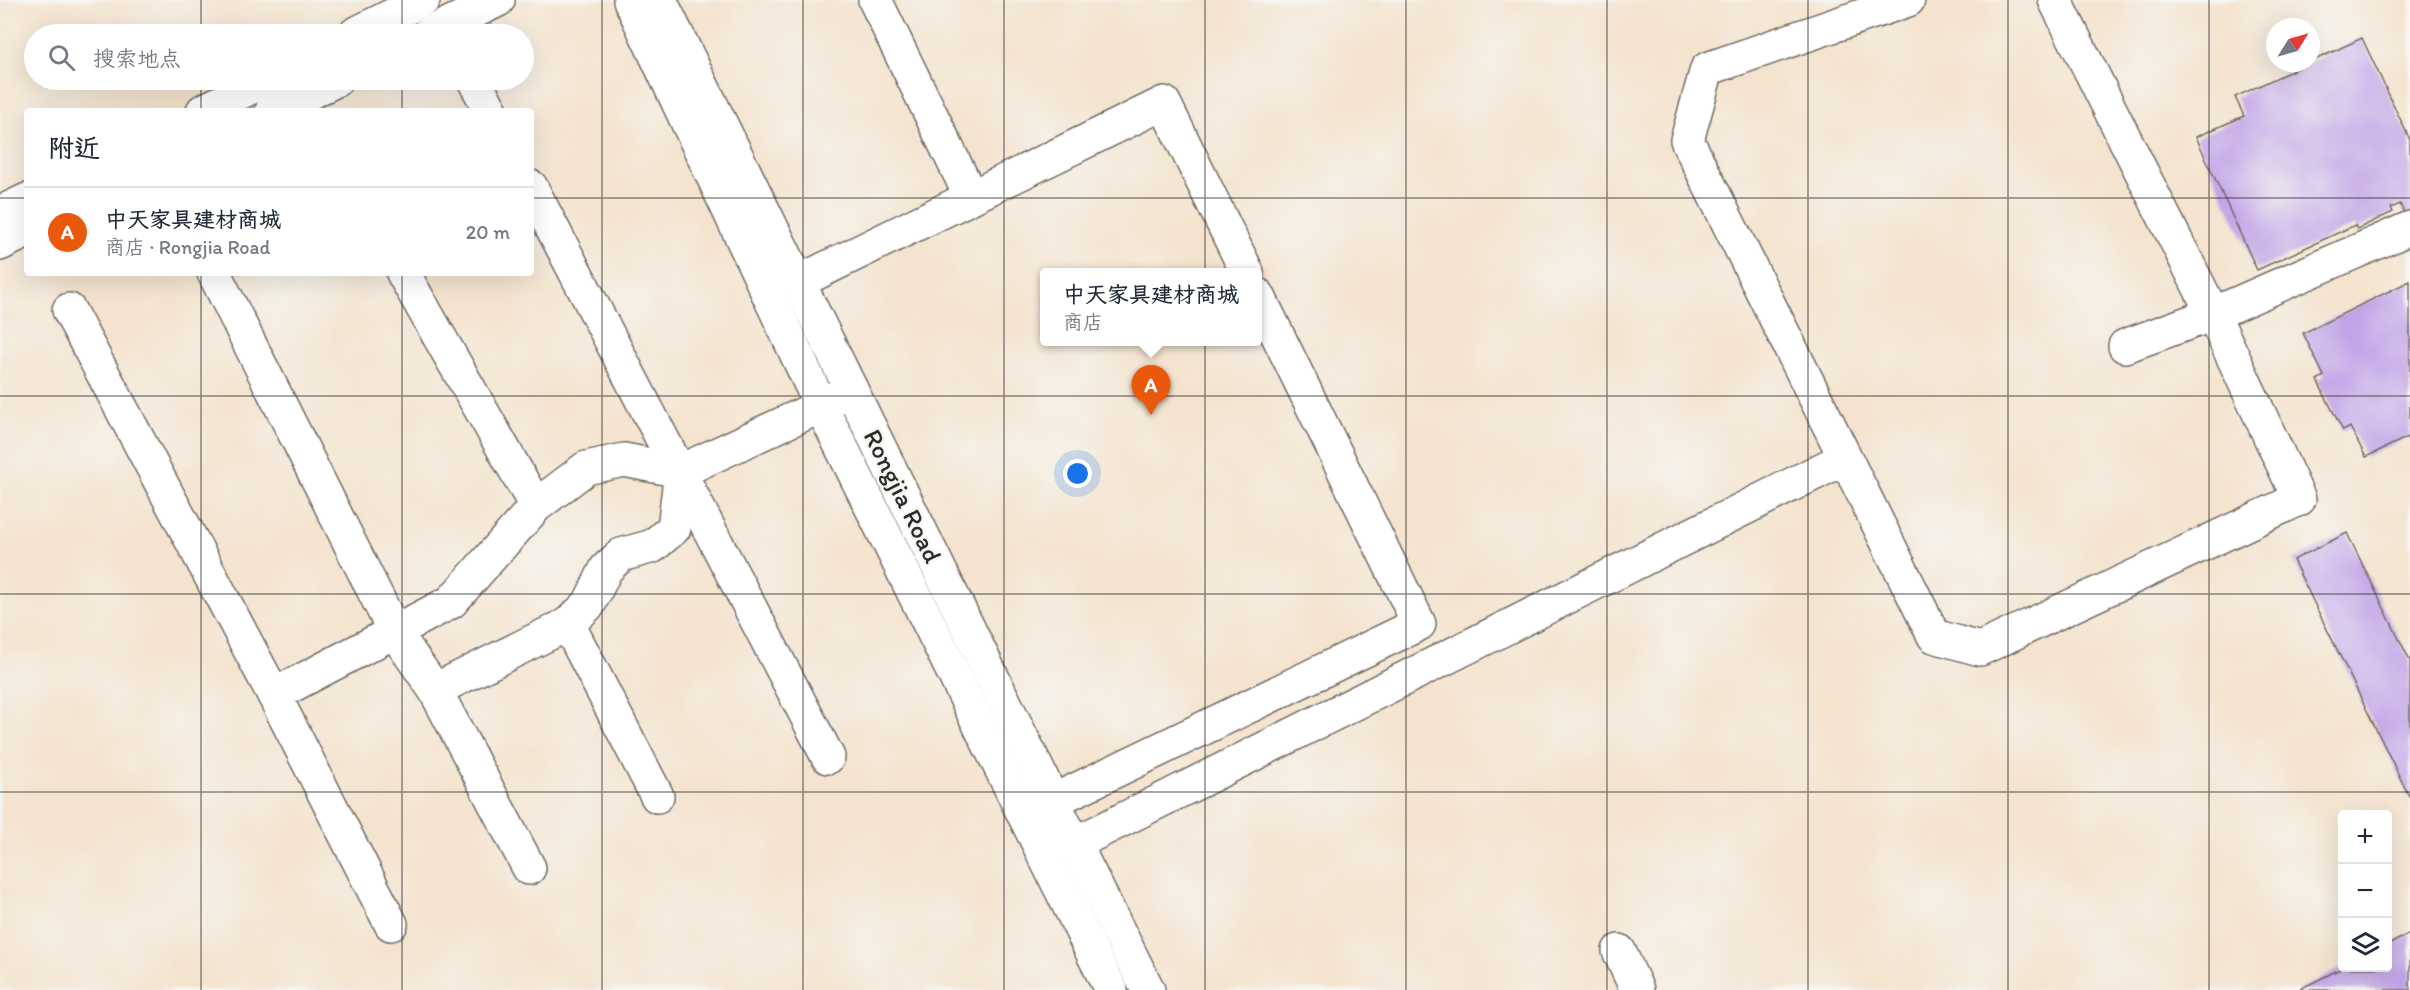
<!DOCTYPE html>
<html lang="zh">
<meta charset="utf-8">
<style>
:root{--surface:#fff;--page:#f2f2f3;--text:#1f2937;--muted:#747a83;--line:#e0e1e3;--accent:#ea580c}
body{margin:0;font-family:Itim,"LXGW WenKai TC",sans-serif;background:var(--page);color:var(--text)}
.controls{position:absolute;right:18px;bottom:18px;display:grid;overflow:hidden;border-radius:6px;box-shadow:0 6px 24px #0002}
.controls button{width:54px;height:54px;display:grid;place-items:center;padding:0;border:0;border-bottom:2px solid var(--line);background:var(--surface);color:var(--text);font:30px sans-serif}
.compass{position:absolute;left:2266px;top:18px;width:54px;height:54px;border-radius:50%;background:var(--surface);box-shadow:0 6px 24px #0002;rotate:53deg}
.you{position:absolute;left:1078px;top:474px;width:21px;height:21px;margin:-15px;border:4px solid #fff;border-radius:50%;background:#1a73e8;box-shadow:0 0 0 9px #1a73e833}
.badge{display:grid;place-items:center;width:39px;height:39px;border-radius:50%;background:var(--accent);color:#fff;font-size:20px;font-weight:700}
.pin{position:absolute;translate:-50% -50px;filter:drop-shadow(0 2px 3px #0008)}
.pin::after{content:'';position:absolute;top:32px;width:21px;height:18px;background:inherit;clip-path:polygon(0 0,100% 0,50% 100%)}
.popup{position:absolute;left:1040px;top:268px;width:222px;height:78px;box-sizing:border-box;display:grid;place-content:center;border-radius:6px;background:var(--surface);filter:drop-shadow(0 2px 4px #0005);font-size:20px;white-space:nowrap;color:var(--muted)}
.popup b{font-size:22px;color:var(--text)}
.popup::after{content:'';position:absolute;left:50%;top:100%;margin-left:-12px;border:12px solid transparent;border-top-color:var(--surface)}
.list{margin:0;padding:0;list-style:none}
h2{display:flex;justify-content:space-between;align-items:center;height:78px;margin:0;padding:0 24px;font-size:26px}
h2 small{font-size:20px;font-weight:400;color:var(--muted)}
.list li{display:grid;grid-template-columns:39px 1fr auto;gap:18px;align-items:center;box-sizing:border-box;height:90px;padding:0 24px;border-top:2px solid var(--line)}
.list b{display:block;font-size:22px;white-space:nowrap}
.list p{margin:0;font-size:20px;white-space:nowrap;color:var(--muted)}
.list em{font-size:20px;font-style:normal;color:var(--muted)}
.icon{flex:none;width:33px;height:33px;fill:none;stroke:currentColor;stroke-width:2;stroke-linecap:round;stroke-linejoin:round}
.map{position:relative;flex:none;width:2410px;height:990px;overflow:hidden}
.search{position:absolute;background:var(--surface);box-shadow:0 6px 24px #0002;left:24px;top:24px;width:510px;height:66px;display:flex;align-items:center;gap:15px;box-sizing:border-box;padding:0 21px;border-radius:33px;color:var(--muted);font-size:22px}
.panel{position:absolute;background:var(--surface);box-shadow:0 6px 24px #0002;left:24px;top:108px;width:510px;height:168px;border-radius:6px}
.map>svg:first-child{display:block}
.building{fill:#c1a3e7}
.lines{fill:none;stroke-linecap:round;stroke-linejoin:round}
.street-casing{stroke:#716b64;stroke-width:36}
.secondary-casing{stroke:#716b64;stroke-width:36}
.street{stroke:#fff;stroke-width:33}
.secondary{stroke:#fff;stroke-width:33}
.grid{fill:none;stroke:#2b2b2b;stroke-width:1.5;stroke-opacity:0.55}
.labels{text-anchor:middle;dominant-baseline:central;stroke-width:5;stroke-linejoin:round;paint-order:stroke}
.street-label{font-size:26px;fill:#2b2b2b;stroke:#f6f6f2}
</style>
<div class="map">
<svg width="2410" height="990" viewBox="0 0 2410 990">
<rect width="100%" height="100%" fill="#f6f6f2"/>
<filter id="ink" filterUnits="userSpaceOnUse"><feTurbulence type="fractalNoise" baseFrequency=".0167" numOctaves="2"/><feDisplacementMap in="SourceGraphic" scale="12" xChannelSelector="R" yChannelSelector="G"/><feConvolveMatrix kernelMatrix="1 2 1 2 8 2 1 2 1" color-interpolation-filters="sRGB"/></filter>
<filter id="wash" filterUnits="userSpaceOnUse"><feTurbulence type="fractalNoise" baseFrequency=".008" numOctaves="4" result="noise"/><feDisplacementMap in="SourceGraphic" scale="24" xChannelSelector="R" yChannelSelector="G"/><feGaussianBlur stdDeviation="1.35" result="paint"/><feColorMatrix in="noise" values="0 0 0 0 0 0 0 0 0 0 0 0 0 0 0 0 0 1.4 0 .05"/><feComposite in="paint" operator="in"/></filter>
<g filter="url(#wash)">
<rect width="100%" height="100%" fill="#f4e3ce"/>
<g id="blocks">
<g class="building">
<path d="M2362 38 2410 140V226L2400 204 2391 208 2393 212 2357 229 2355 225 2257 270 2196 137 2244 116 2235 97Z"/>
<path d="M2410 281V436L2366 457 2350 427 2343 431 2317 380 2324 376 2303 333Z"/>
<path d="M2347 533 2410 661V798L2293 560Z"/>
<path d="M2410 933V990H2298L2342 968H2388V945Z"/>
</g>
</g>
</g>
<g filter="url(#ink)">
<use href="#blocks" fill-opacity="0" stroke="#716b64" stroke-width="1.5"/>
<g class="lines">
<g class="street-casing">
<g id="street">
<path d="M875 0 971 197"/>
<path d="M1908 0 1707 69 1687 140 1934 636 1980 649 2299 499 2213 314 2055 0"/>
<path d="M474 80 491 111"/>
<path d="M531 187 828 757"/>
<path d="M214 273 394 631 435 690 568 624 589 604 606 569 621 555 653 546 674 528 681 471"/>
<path d="M403 273 536 506"/>
<path d="M798 282 1164 103 1247 272"/>
<path d="M69 310 274 695 391 924"/>
<path d="M2125 346 2213 314 2410 228"/>
<path d="M568 624 657 796"/>
<path d="M435 690 529 868"/>
<path d="M274 695 451 602 536 506 586 468 624 460 681 471 821 406 851 389"/>
<path d="M1053 801 1419 624 1258 295"/>
<path d="M1074 844 1845 458"/>
<path d="M1619 951 1637 990"/>
</g>
</g>
<g class="secondary-casing">
<g id="secondary">
<path d="M630 0 821 406 1111 990"/>
<path d="M660 0 1053 801 1148 990"/>
<path d="M355 34 423 0"/>
<path d="M428 34 498 0"/>
<path d="M203 111 266 80"/>
<path d="M272 111 336 80"/>
<path d="M0 213 27 200"/>
<path d="M0 244 27 231"/>
</g>
</g>
<use href="#street" class="street"/>
<use href="#secondary" class="secondary"/>
</g>
</g>
<path class="grid" d="M201 0V34M402 0V34M602 0V990M803 0V990M1004 0V990M1205 0V990M1406 0V990M1607 0V990M1808 0V990M2008 0V990M2209 0V990M201 80V111M402 80V111M0 198H27M531 198H2410M201 273V990M402 273V990M0 396H2410M0 594H2410M0 792H2410"/>
<g class="labels">
<g class="street-label">
<text transform="translate(903 496) rotate(64)">Rongjia Road</text>
</g>
</g>
</svg>
<div class="controls">
<button>+</button>
<button>−</button>
<button><svg class="icon" aria-label="layers" viewBox="0 0 24 24"><path d="M12 4l9 5-9 5-9-5zM3 14l9 5 9-5"/></svg></button>
</div>
<svg class="compass" viewBox="-18 -18 36 36"><path d="M0-13l5 13h-10z" fill="#e53935"/><path d="M0 13l5-13h-10z" fill="#747a83"/></svg>
<div class="you"></div>
<div class="pin badge" style="left:1151px;top:415px">A</div>
<div class="popup"><b>中天家具建材商城</b>商店</div>
<div class="search"><svg class="icon" aria-label="search" viewBox="0 0 24 24"><circle cx="10" cy="10" r="6"/><path d="M15 15l6 6"/></svg>搜索地点</div>
<section class="panel">
<h2>附近<small></small></h2>
<ul class="list">
<li><span class="badge">A</span><div><b>中天家具建材商城</b><p>商店 · Rongjia Road</p></div><em>20 m</em></li>
</ul>
</section>
</div>
